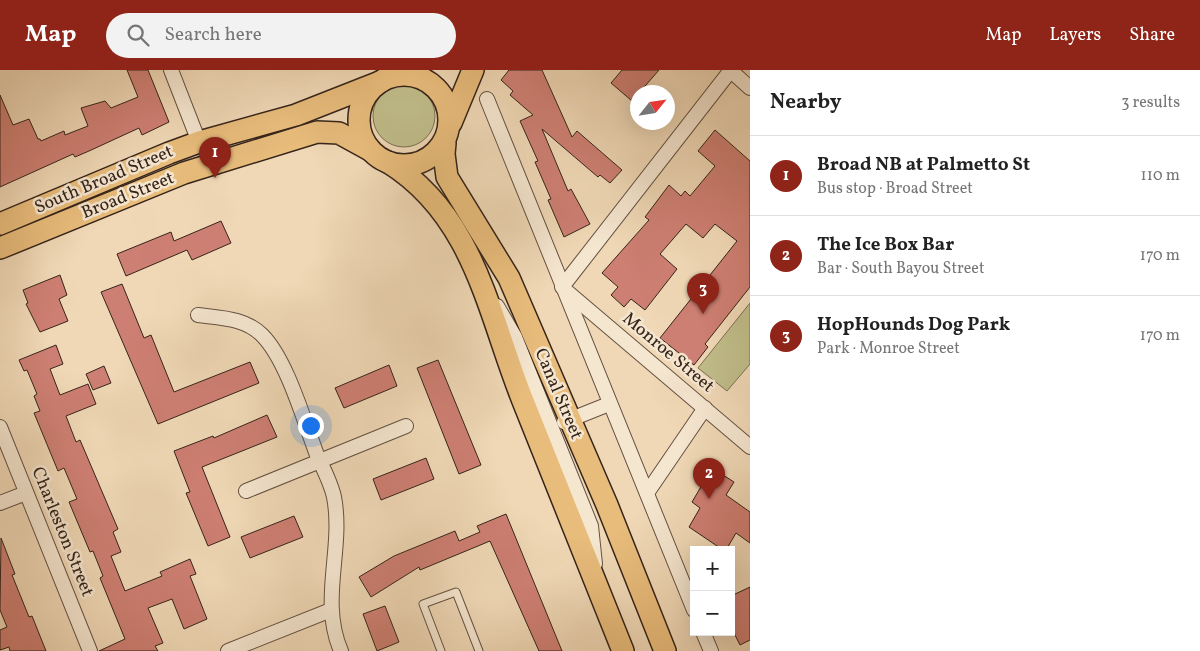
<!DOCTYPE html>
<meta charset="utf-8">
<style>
:root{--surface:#fff;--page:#f2f2f2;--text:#222;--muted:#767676;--line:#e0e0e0;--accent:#8f2418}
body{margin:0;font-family:Vollkorn,serif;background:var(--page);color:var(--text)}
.controls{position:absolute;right:15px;bottom:15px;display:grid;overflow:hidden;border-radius:0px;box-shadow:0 5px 20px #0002}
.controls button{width:45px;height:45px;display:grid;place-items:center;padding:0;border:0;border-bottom:1px solid var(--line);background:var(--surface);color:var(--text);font:25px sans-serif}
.compass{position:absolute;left:630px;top:15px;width:45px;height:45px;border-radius:50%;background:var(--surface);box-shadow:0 5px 20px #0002;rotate:60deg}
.you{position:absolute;left:310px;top:355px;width:18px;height:18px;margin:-12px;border:4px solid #fff;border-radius:50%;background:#1a73e8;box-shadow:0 0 0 8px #1a73e833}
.badge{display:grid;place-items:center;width:32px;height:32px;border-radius:50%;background:var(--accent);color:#fff;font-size:16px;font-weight:700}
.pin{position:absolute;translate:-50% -41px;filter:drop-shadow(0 1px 2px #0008)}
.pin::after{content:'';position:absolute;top:26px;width:18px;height:15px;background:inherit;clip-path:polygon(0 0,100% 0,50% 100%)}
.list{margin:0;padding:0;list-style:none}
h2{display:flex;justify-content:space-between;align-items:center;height:65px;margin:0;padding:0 20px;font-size:21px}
h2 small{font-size:16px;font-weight:400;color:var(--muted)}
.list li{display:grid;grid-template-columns:32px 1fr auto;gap:15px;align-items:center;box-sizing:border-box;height:80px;padding:0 20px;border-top:1px solid var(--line)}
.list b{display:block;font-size:19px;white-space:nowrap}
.list p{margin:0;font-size:16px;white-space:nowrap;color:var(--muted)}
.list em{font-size:16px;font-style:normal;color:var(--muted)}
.icon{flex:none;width:28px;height:28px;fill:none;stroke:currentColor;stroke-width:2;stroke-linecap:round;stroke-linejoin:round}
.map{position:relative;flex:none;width:750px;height:581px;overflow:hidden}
header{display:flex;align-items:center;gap:30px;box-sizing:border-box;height:70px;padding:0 25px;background:var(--accent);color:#fff}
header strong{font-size:24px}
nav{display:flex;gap:28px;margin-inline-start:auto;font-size:18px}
.search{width:350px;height:45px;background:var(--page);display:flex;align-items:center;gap:12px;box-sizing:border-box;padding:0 18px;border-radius:28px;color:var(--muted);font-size:19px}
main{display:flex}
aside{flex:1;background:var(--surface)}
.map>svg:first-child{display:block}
.green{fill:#c0bd8a;stroke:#7a7052}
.building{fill:#ce7f73;stroke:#35241a}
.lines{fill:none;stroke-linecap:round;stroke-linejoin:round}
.lane-casing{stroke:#645141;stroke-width:9}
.street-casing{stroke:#645141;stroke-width:16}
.primary-casing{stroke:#35241a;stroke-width:24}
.lane{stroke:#f5e6d0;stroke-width:7}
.street{stroke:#f5e6d0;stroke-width:14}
.primary{stroke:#e8bc7b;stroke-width:21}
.labels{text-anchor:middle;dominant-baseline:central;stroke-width:5;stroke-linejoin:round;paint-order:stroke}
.street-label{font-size:18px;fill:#35241a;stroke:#f5e6d0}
</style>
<header>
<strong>Map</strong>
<div class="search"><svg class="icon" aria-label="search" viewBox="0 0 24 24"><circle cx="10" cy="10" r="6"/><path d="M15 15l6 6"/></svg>Search here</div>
<nav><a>Map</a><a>Layers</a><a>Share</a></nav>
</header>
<main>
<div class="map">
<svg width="750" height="581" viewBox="0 0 750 581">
<rect width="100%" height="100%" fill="#f0d8b6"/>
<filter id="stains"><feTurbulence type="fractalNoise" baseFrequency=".004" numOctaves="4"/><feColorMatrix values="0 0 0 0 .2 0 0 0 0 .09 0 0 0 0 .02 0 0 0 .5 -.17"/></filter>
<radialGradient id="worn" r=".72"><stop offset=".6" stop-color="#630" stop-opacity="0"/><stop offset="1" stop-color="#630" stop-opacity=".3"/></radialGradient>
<g class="green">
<circle cx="404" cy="46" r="31"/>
<path d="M750 233V294L727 321 698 298Z"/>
</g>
<g class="building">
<path d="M127 0H148L169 52 142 65 139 58 89 81 75 87 73 84 0 117V25L13 55 29 49 38 69H40L41 71 64 61 65 65 88 56 81 38 105 31 111 38 138 27Z"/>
<path d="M509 0H542L572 67 577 61 622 100 610 113 600 105 598 107 542 59 568 121 571 119 590 154 564 167 548 130 551 129 535 92 538 91 520 51 533 45 510 25 513 21 501 10Z"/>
<path d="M622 0H659L632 31 611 13Z"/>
<path d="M715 60 750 91V217L705 274 708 277 694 295 660 268 737 171 715 154 703 168 686 154 660 184 677 199 645 240 631 229 624 237 611 225 618 217 602 203 649 150 645 147 669 115 681 126 685 121 690 126 715 96 698 81Z"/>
<path d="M221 151 231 173 192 190 187 180 126 206 117 184 171 162 174 171Z"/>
<path d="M60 205 67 225 59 229 68 251 40 262 26 234 28 233 23 220Z"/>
<path d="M122 214 144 268 151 265 174 322 250 292 259 313 158 354 101 222Z"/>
<path d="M56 275 63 294 50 299 60 325 88 314 96 334 66 346 76 372 80 370 118 459 113 462 121 482 111 486 125 521 162 506 160 502 190 489 196 504 190 506 207 549 184 559 172 529 148 538 163 573 155 576 158 581H99L125 569 100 508 103 506 93 481 90 482 69 432 77 429 64 398 58 401 34 343 40 341 34 326 37 324 27 300 24 301 19 290Z"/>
<path d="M438 290 481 395 459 404 417 298Z"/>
<path d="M389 295 397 316 344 338 335 318Z"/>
<path d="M104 296 111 313 93 320 86 304Z"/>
<path d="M267 345 277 367 202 397 230 467 208 476 186 423 190 422 174 381 213 366 214 368Z"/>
<path d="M426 388 434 409 381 430 373 409Z"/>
<path d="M712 398 734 412 726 425 750 442V473L736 463 726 480H723L689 457 700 438 692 432Z"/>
<path d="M506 444 562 581H539L490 471 420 500 419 497 371 527 359 507 394 486 455 461 459 471 480 462 477 456Z"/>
<path d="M294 446 303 467 250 488 241 467Z"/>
<path d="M1 468 15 504 12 505 29 547 32 546 46 581H10L9 577 0 580V560L7 557 0 540Z"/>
<path d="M750 517V570L740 575 731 557V526Z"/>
<path d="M385 536 399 572 377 581 363 544Z"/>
</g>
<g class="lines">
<g class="lane-casing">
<path id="lane" d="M441 581 423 534 456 522 479 581"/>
</g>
<g class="street-casing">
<g id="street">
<path d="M171 0 199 72"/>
<path d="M730 0 750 18"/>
<path d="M487 29 694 540"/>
<path d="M562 217 731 0"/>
<path d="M564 219 750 377"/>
<path d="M497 236 515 267 591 456 595 494"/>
<path d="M198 245C221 248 245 248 262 265 287 290 304 351 317 385 323 398 331 413 334 427 344 479 319 530 341 581"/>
<path d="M564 352 609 334"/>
<path d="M0 357 90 581"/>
<path d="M246 421 406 356"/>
<path d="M647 423 705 338"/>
<path d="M0 433 26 423"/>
<path d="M703 562 711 581"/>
<path d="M228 581 331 540"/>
</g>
</g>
<g class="primary-casing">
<g id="primary">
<circle cx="404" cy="50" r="45"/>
<path d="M451 53 473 0"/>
<path d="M445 73 444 84 447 107 509 208 607 435 665 581"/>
<path d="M388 92C475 146 488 244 523 331 556 414 590 498 623 581"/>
<path d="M0 154 169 83 199 72 296 45 380 12"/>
<path d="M0 178 184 103 317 62 339 63 370 80"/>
</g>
</g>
<use href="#lane" class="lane"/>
<use href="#street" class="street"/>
<use href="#primary" class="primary"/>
</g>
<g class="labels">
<g class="street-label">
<text transform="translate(104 110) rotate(-23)">South Broad Street</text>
<text transform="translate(128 126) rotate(-22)">Broad Street</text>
<text transform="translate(668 283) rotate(40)">Monroe Street</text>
<text transform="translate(558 324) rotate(67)">Canal Street</text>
<text transform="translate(62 462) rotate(68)">Charleston Street</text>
</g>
</g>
<rect width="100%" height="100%" filter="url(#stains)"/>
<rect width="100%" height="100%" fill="url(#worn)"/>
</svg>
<div class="controls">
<button>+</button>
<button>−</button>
</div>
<svg class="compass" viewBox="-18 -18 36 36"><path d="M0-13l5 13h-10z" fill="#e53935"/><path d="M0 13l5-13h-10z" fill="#767676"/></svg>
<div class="you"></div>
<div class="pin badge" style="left:215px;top:108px">1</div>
<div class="pin badge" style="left:709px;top:429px">2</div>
<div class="pin badge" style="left:703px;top:244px">3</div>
</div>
<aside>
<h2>Nearby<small>3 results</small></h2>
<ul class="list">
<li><span class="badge">1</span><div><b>Broad NB at Palmetto St</b><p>Bus stop · Broad Street</p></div><em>110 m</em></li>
<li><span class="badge">2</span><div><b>The Ice Box Bar</b><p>Bar · South Bayou Street</p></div><em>170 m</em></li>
<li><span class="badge">3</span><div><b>HopHounds Dog Park</b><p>Park · Monroe Street</p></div><em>170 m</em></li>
</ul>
</aside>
</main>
